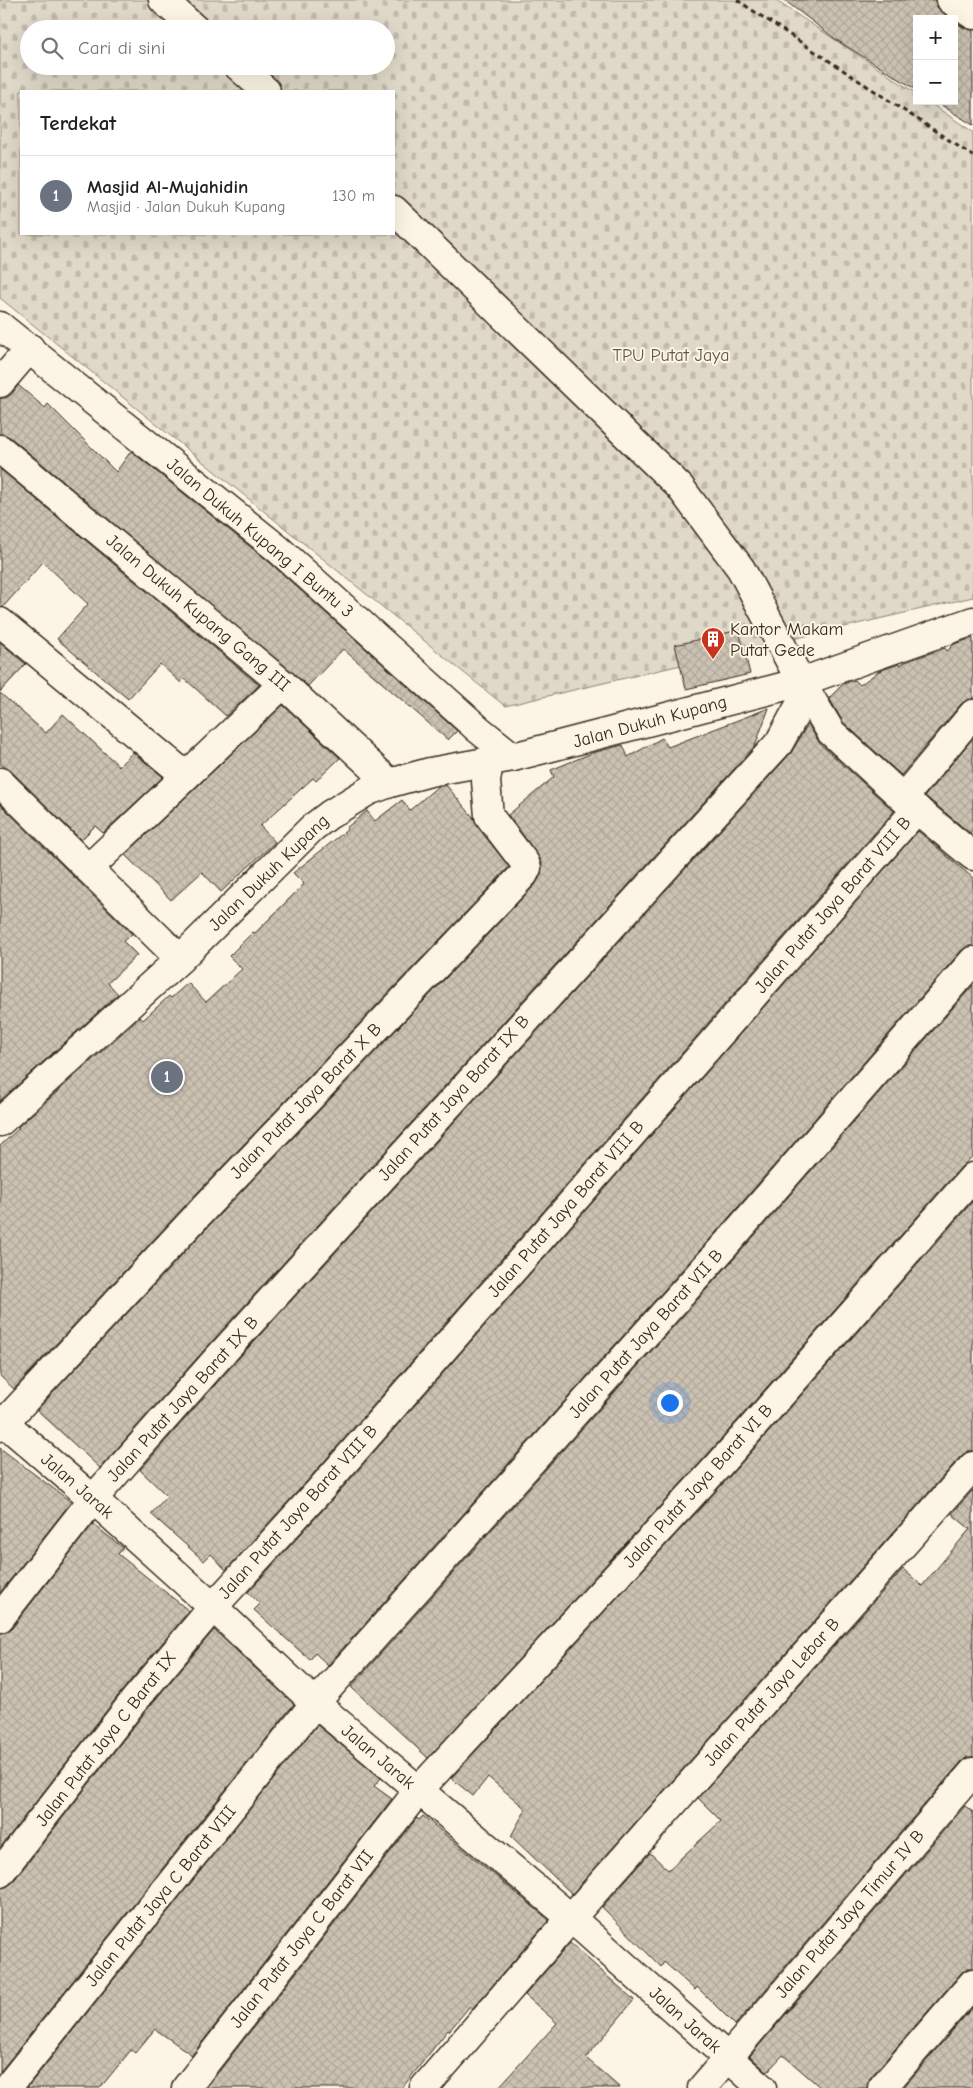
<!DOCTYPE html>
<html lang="id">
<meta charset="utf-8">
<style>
:root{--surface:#fff;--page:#f6f6f6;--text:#202124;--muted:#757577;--line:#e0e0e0;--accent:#c8321e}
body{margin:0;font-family:"Comic Neue",sans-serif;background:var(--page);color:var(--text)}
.controls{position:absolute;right:15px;top:15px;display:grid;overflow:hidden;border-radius:0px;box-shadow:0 5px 20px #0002}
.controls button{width:45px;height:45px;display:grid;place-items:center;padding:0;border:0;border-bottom:1px solid var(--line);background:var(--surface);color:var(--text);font:25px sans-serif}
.you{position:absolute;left:669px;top:1402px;width:18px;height:18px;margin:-12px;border:4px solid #fff;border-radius:50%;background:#1a73e8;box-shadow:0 0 0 8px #1a73e833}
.badge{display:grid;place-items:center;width:32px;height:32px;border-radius:50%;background:var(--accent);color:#fff;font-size:16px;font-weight:700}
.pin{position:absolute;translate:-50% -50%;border:2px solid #fff;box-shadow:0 1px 5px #0006}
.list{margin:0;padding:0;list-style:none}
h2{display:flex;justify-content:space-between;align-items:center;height:65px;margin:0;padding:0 20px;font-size:21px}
h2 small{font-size:16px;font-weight:400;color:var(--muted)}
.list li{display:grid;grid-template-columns:32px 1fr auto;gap:15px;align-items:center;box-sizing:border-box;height:80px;padding:0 20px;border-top:1px solid var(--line)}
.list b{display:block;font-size:19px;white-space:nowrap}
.list p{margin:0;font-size:16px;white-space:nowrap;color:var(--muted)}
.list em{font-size:16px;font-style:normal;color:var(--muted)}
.icon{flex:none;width:28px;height:28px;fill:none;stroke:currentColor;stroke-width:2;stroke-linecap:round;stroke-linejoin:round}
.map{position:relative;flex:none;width:973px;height:2088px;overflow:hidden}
.search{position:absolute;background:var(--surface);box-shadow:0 5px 20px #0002;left:20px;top:20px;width:375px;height:55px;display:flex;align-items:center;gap:12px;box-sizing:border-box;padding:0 18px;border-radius:28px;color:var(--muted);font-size:19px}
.panel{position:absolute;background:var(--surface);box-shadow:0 5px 20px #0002;left:20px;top:90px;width:375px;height:145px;border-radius:0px}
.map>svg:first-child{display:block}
.cemetery{fill:url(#cemetery-stones);stroke:#8e8173;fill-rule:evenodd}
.building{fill:url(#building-cross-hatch);stroke:#3b2a1e}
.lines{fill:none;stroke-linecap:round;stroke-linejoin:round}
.minor-casing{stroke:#3b2a1e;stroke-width:31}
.path{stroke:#3b2a1e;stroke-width:3;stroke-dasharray:5 4;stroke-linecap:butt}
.minor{stroke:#fcf5e5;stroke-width:28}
.labels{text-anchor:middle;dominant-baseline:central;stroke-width:4;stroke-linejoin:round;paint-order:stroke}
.park-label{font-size:18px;fill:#645648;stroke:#fcf5e5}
.street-label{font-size:18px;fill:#3b2a1e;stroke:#fcf5e5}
.poi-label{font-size:18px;fill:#3b2a1e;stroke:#fcf5e5;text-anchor:start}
</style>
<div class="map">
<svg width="973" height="2088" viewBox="0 0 973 2088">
<defs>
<pattern id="cemetery-stones" width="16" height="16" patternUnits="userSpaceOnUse" patternTransform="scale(1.25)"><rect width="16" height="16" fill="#e0d8c8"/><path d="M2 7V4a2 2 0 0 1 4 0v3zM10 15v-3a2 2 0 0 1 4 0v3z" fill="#c1baab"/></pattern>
<pattern id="building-cross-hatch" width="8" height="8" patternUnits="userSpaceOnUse" patternTransform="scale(1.25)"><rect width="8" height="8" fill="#ccc2b3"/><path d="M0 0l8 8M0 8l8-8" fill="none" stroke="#b0a79a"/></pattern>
</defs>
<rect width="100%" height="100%" fill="#fcf5e5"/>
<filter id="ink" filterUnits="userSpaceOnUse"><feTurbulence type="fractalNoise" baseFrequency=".02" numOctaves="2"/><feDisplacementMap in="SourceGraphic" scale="10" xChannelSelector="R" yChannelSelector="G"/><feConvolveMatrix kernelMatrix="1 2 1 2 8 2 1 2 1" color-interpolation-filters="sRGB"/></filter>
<g filter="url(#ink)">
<path class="cemetery" d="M0 0H775L917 94V101H927L973 132V597L505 706 0 298ZM29 29H386V66H29ZM21 91H394V234H21Z"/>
<g class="building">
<path d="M784 0H936L937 7 951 19H917V90L838 41Z"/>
<path d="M954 21 964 28 973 30V125L935 101H954Z"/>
<path d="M18 385 45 408 48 404 116 472 131 451 268 561 457 731 448 740 343 649 308 686 10 437 0 434V398H6L12 394Z"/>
<path d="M0 469 259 685 226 716 185 679 181 683 160 664 128 699 57 639 88 604 43 562 3 607H0Z"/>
<path d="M739 630 750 674 686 689 675 645Z"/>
<path d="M973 638V699L967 700 961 704 901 775 843 722 829 698 843 684 855 680 860 685 879 671 899 664 900 666 905 662 945 648 947 651 954 644Z"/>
<path d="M0 642 26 664 0 692Z"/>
<path d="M0 693 46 733 63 714 119 766 133 752 163 777 103 833 95 826 81 840 11 771 0 764Z"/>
<path d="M283 705 340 758 316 781 313 778 260 826 275 842 221 892 202 872 171 900 125 855Z"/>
<path d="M769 708 755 746 205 1349 100 1468 37 1410 221 1213 535 885 541 875 542 862 537 854 508 815 554 777 551 770 592 753 623 745 628 757 662 738 668 747Z"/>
<path d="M808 724 820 744 894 811 307 1481 226 1570 211 1554 204 1561 151 1514 167 1496 140 1470 229 1369 791 753Z"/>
<path d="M973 738V829L970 833 925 796Z"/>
<path d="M446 785 473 817 477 826 509 867 199 1191 14 1389 0 1376V1146L19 1128 18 1127 140 1017 143 1020 169 996 171 998 188 983 206 1002 242 969 229 956 253 932 255 933 304 884 293 873 347 830 346 828 367 811 375 821 402 800 410 810 437 787Z"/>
<path d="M0 804 132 934 123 941 137 955 108 983 118 994 0 1101Z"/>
<path d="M918 831 973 878V946H967L961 951 717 1231 328 1665 315 1653 310 1660 254 1610 260 1604 248 1592 331 1501Z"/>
<path d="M973 985V1156L961 1167 707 1455 428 1758 351 1687 741 1251Z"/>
<path d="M973 1201V1451H968L961 1456 572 1894 511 1836 526 1809 488 1777 473 1796 451 1778 730 1476Z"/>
<path d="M0 1448 71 1502 0 1593Z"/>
<path d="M973 1490V1757H967L961 1762 735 2025 697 1987 695 1990 664 1962 661 1967 602 1907 650 1853 668 1870 721 1821 698 1798 903 1569 922 1586 970 1529 952 1514Z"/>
<path d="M93 1524 123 1548 118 1554 189 1611 121 1692 0 1848V1633L6 1632 12 1628Z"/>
<path d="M214 1630 294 1704 0 2072V1888L6 1887 12 1883 145 1712Z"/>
<path d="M317 1725 381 1778 374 1786 392 1799 192 2055 155 2029 135 2053 131 2050 100 2088H27Z"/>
<path d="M965 1806 973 1812V1968H967L961 1973 870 2078 867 2088H821L783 2055 767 2072 750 2056Z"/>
<path d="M423 1816 549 1920 472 2009 470 2006 449 2031 448 2030 402 2088H206L417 1818 419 1820Z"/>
<path d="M570 1943 634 2000 586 2058 620 2088H498L557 2023 525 1995Z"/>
<path d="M973 2007V2088H903Z"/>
</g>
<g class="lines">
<g class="minor-casing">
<g id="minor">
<path d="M163 0 195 29"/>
<path d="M951 0 973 15"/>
<path d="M238 66 266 91"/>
<path d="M394 210 680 487 741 569 801 682 831 732 903 798 973 856"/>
<path d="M0 326 278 549 478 729 513 757"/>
<path d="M0 383 30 348"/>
<path d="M0 449 283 684 390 783"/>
<path d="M0 622 185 775"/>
<path d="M0 782 180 959"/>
<path d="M903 798 973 714"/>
<path d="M89 868 283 684"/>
<path d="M0 1122 180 959 312 828 329 815 368 791 390 783 430 772 513 757 801 682 973 621"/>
<path d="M0 1419 93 1499 213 1607 315 1703 571 1918 762 2088"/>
<path d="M0 1427 210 1202 524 874 527 868 525 863 489 816 486 781 489 762"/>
<path d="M0 1618 93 1499 217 1359 779 743 807 692"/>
<path d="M0 1873 133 1702 213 1607 319 1491 917 809"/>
<path d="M7 2088 315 1703 729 1241 973 961"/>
<path d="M186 2088 418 1791 719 1465 973 1177"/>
<path d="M424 2088 571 1918 973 1466"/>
<path d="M702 2088 973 1772"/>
<path d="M882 2088 973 1983"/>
</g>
</g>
<path class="path" d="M737 0 973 156"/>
<use href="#minor" class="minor"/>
</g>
</g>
<defs>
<g id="building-pin" transform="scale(1.25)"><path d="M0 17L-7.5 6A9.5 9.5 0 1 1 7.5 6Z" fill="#c8321e" stroke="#fcf5e5"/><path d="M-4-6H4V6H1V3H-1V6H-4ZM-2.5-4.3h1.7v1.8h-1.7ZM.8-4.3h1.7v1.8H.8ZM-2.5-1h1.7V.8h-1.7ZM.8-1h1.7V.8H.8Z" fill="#fff"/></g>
</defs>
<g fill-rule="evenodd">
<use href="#building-pin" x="713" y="639"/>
</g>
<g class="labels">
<g class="park-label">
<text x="671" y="355">TPU Putat Jaya</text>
</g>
<g class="street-label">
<text transform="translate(260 538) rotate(40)">Jalan Dukuh Kupang I Buntu 3</text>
<text transform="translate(198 613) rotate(40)">Jalan Dukuh Kupang Gang III</text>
<text transform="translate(650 722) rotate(-15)">Jalan Dukuh Kupang</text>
<text transform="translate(269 873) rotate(-44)">Jalan Dukuh Kupang</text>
<text transform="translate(833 905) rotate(-49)">Jalan Putat Jaya Barat VIII B</text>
<text transform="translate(454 1098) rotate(-48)">Jalan Putat Jaya Barat IX B</text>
<text transform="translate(306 1101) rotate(-46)">Jalan Putat Jaya Barat X B</text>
<text transform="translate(566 1209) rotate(-49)">Jalan Putat Jaya Barat VIII B</text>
<text transform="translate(646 1334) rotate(-48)">Jalan Putat Jaya Barat VII B</text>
<text transform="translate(183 1399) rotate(-48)">Jalan Putat Jaya Barat IX B</text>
<text transform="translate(77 1486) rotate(41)">Jalan Jarak</text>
<text transform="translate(698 1486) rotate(-48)">Jalan Putat Jaya Barat VI B</text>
<text transform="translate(298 1512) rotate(-48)">Jalan Putat Jaya Barat VIII B</text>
<text transform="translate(772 1692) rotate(-48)">Jalan Putat Jaya Lebar B</text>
<text transform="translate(106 1739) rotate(-52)">Jalan Putat Jaya C Barat IX</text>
<text transform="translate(378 1757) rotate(40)">Jalan Jarak</text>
<text transform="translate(161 1896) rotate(-51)">Jalan Putat Jaya C Barat VIII</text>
<text transform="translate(850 1914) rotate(-49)">Jalan Putat Jaya Timur IV B</text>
<text transform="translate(302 1939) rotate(-52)">Jalan Putat Jaya C Barat VII</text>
<text transform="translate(685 2020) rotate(42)">Jalan Jarak</text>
</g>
<g class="poi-label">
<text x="730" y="629">Kantor Makam<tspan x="730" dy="21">Putat Gede</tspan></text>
</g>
</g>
</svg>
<div class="controls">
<button>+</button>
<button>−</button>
</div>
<div class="you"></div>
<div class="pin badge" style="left:167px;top:1077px;background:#6b7280">1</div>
<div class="search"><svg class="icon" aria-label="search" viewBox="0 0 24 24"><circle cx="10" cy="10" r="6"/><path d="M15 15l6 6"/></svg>Cari di sini</div>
<section class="panel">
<h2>Terdekat<small></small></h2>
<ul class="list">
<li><span class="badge" style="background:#6b7280">1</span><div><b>Masjid Al-Mujahidin</b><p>Masjid · Jalan Dukuh Kupang</p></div><em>130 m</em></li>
</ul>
</section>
</div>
